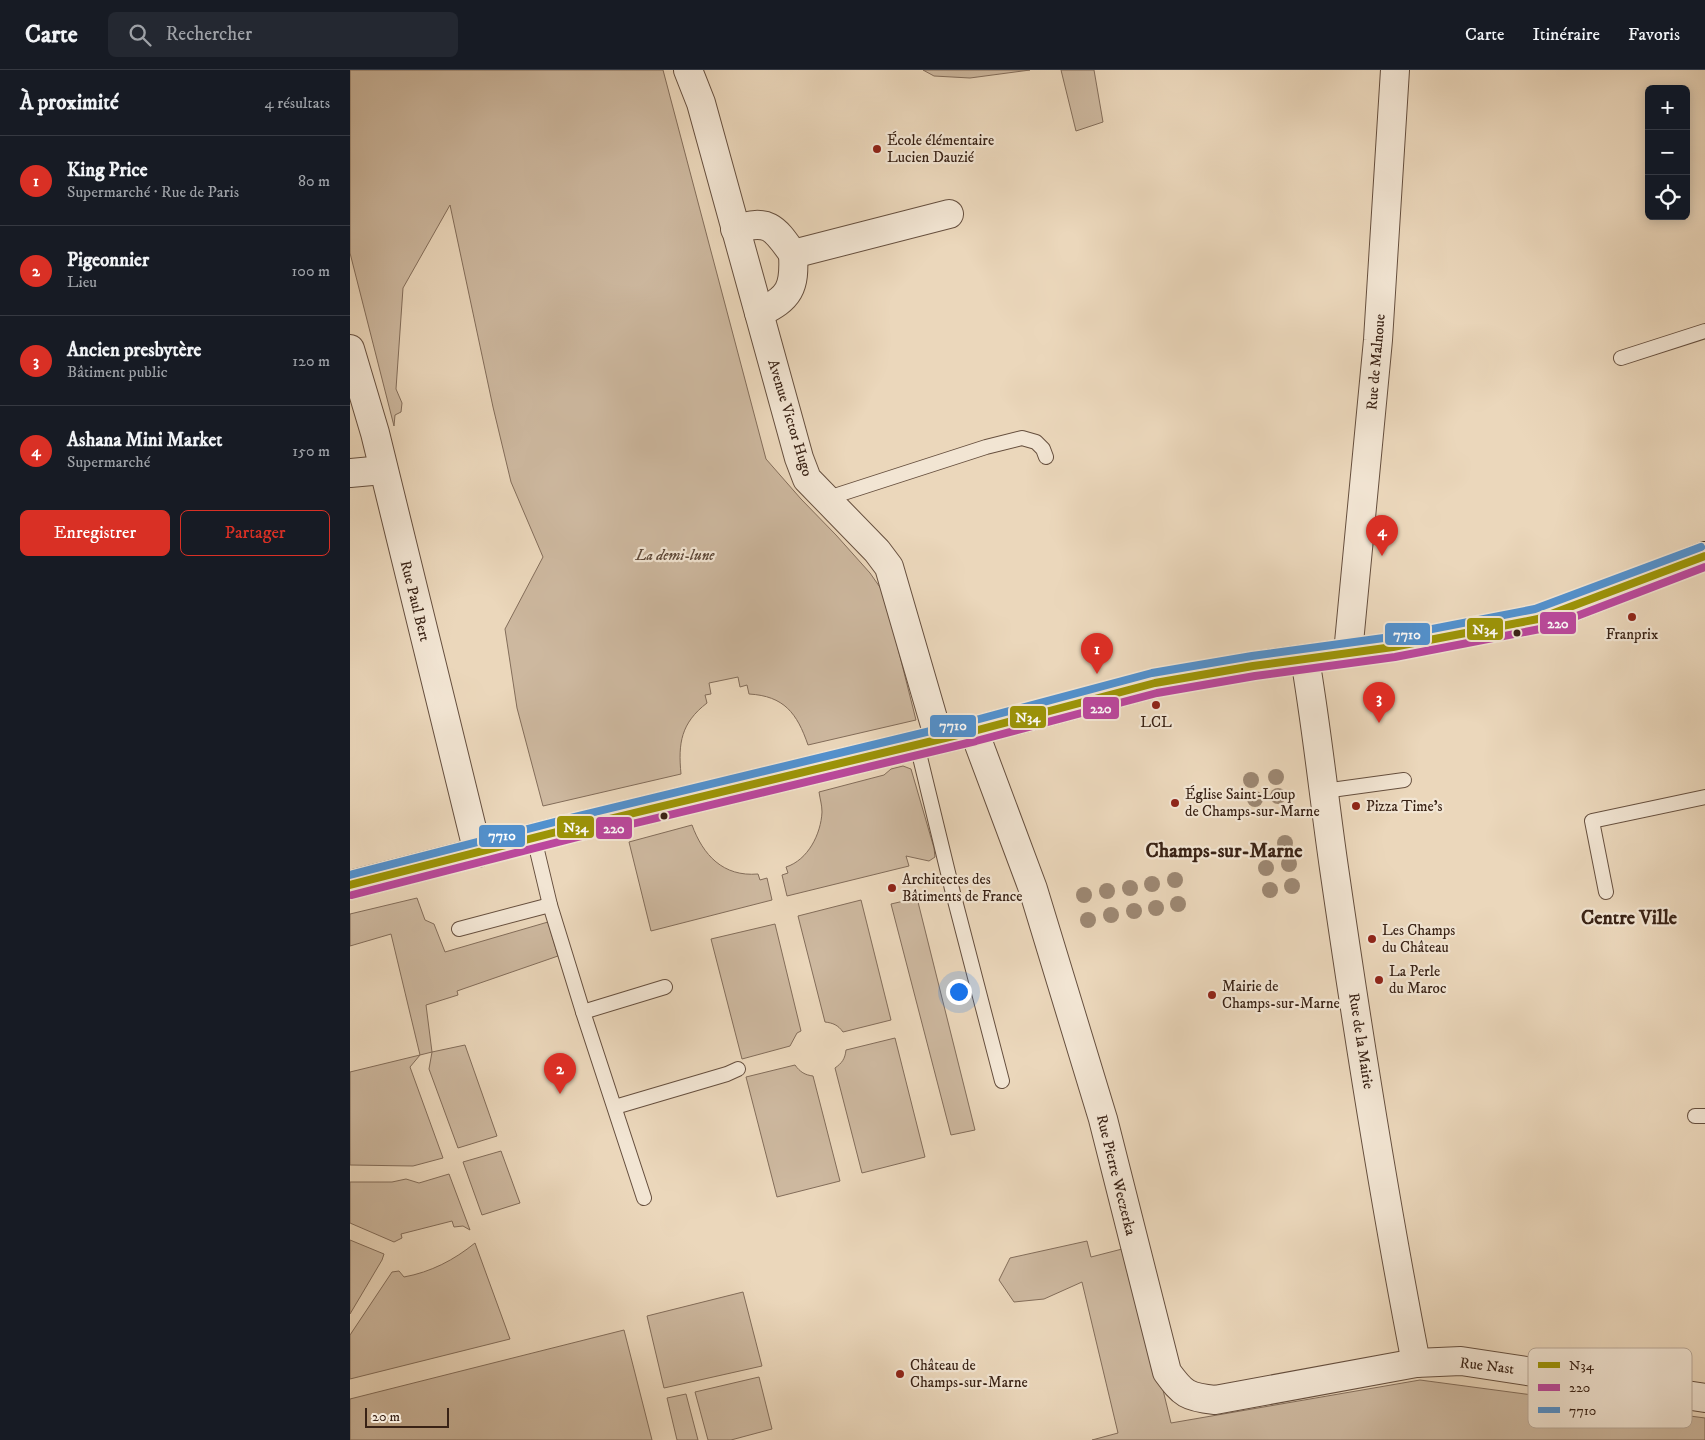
<!DOCTYPE html>
<html lang="fr">
<meta charset="utf-8">
<style>
:root{--surface:#171b24;--page:#242831;--text:#f1f3f6;--muted:#9ea1a6;--line:#363941;--accent:#d93025}
body{margin:0;font-family:"IM FELL DW Pica",serif;background:var(--page);color:var(--text)}
.controls{position:absolute;right:15px;top:15px;display:grid;overflow:hidden;border-radius:8px;box-shadow:0 2px 12px #0003}
.controls button{width:45px;height:45px;display:grid;place-items:center;padding:0;border:0;border-bottom:1px solid var(--line);background:var(--surface);color:var(--text);font:25px sans-serif}
.scale{position:absolute;left:15px;bottom:12px;width:84px;box-sizing:border-box;padding-left:5px;border:2px solid #392215;border-top:0;font-size:14px;line-height:18px;white-space:nowrap;color:#392215;-webkit-text-stroke:4px #f2e5d3;paint-order:stroke}
.you{position:absolute;left:608px;top:921px;width:18px;height:18px;margin:-12px;border:4px solid #fff;border-radius:50%;background:#1a73e8;box-shadow:0 0 0 8px #1a73e833}
.badge{display:grid;place-items:center;width:32px;height:32px;border-radius:50%;background:var(--accent);color:#fff;font-size:16px;font-weight:700}
.pin{position:absolute;translate:-50% -41px;filter:drop-shadow(0 1px 2px #0008)}
.pin::after{content:'';position:absolute;top:26px;width:18px;height:15px;background:inherit;clip-path:polygon(0 0,100% 0,50% 100%)}
.list{margin:0;padding:0;list-style:none}
h2{display:flex;justify-content:space-between;align-items:center;height:65px;margin:0;padding:0 20px;font-size:21px}
h2 small{font-size:16px;font-weight:400;color:var(--muted)}
.list li{display:grid;grid-template-columns:32px 1fr auto;gap:15px;align-items:center;box-sizing:border-box;height:90px;padding:0 20px;border-top:1px solid var(--line)}
.list b{display:block;font-size:19px;white-space:nowrap}
.list p{margin:0;font-size:16px;white-space:nowrap;color:var(--muted)}
.list em{font-size:16px;font-style:normal;color:var(--muted)}
.actions{display:flex;gap:10px;padding:15px 20px}
.actions a{flex:1;padding:11px 0;border:1px solid var(--accent);border-radius:8px;text-align:center;font-size:18px;color:var(--accent)}
.actions .main{background:var(--accent);color:#fff}
.icon{flex:none;width:28px;height:28px;fill:none;stroke:currentColor;stroke-width:2;stroke-linecap:round;stroke-linejoin:round}
.map{position:relative;flex:none;width:1355px;height:1370px;overflow:hidden}
header{display:flex;align-items:center;gap:30px;box-sizing:border-box;height:70px;padding:0 25px;background:var(--surface);border-bottom:1px solid var(--line)}
header strong{font-size:24px}
nav{display:flex;gap:28px;margin-inline-start:auto;font-size:18px}
.search{width:350px;height:45px;background:var(--page);display:flex;align-items:center;gap:12px;box-sizing:border-box;padding:0 18px;border-radius:8px;color:var(--muted);font-size:19px}
main{display:flex}
aside{flex:1;background:var(--surface)}
.map>svg:first-child{display:block}
.green{fill:#cdb89f;stroke:#836d5a}
.lines{fill:none;stroke-linecap:round;stroke-linejoin:round}
.service-casing{stroke:#664f3e;stroke-width:16}
.minor-casing{stroke:#664f3e;stroke-width:30}
.secondary-casing{stroke:#392215;stroke-width:30}
.service{stroke:#f2e5d3;stroke-width:14}
.minor{stroke:#f2e5d3;stroke-width:28}
.secondary{stroke:#f2e5d3;stroke-width:28}
.bus-1-casing{stroke:#f2e5d3;stroke-width:11}
.bus-2-casing{stroke:#f2e5d3;stroke-width:11}
.bus-3-casing{stroke:#f2e5d3;stroke-width:11}
.bus-1{stroke:#9c9407;stroke-width:8}
.bus-2{stroke:#bb489d;stroke-width:8}
.bus-3{stroke:#5291ce;stroke-width:8}
.tree{fill:#9d8873}
.poi-dot{fill:#8f2418;stroke:#f2e5d3;stroke-width:2}
.bus-dot{fill:#392215;stroke:#f2e5d3;stroke-width:2}
.labels{text-anchor:middle;dominant-baseline:central;stroke-width:4.5;stroke-linejoin:round;paint-order:stroke}
.poi-label{font-size:15px;fill:#392215;stroke:#f2e5d3;text-anchor:start}
.street-label{font-size:15px;fill:#392215;stroke:#f2e5d3}
.park-label{font-size:15px;font-style:italic;fill:#5e4838;stroke:#f2e5d3}
.district-label{font-size:20px;font-weight:bold;fill:#392215;stroke:#f2e5d3}
.key{fill:#f2e5d3;stroke:#baaa9a;stroke-width:1}
.key-label{font-size:14px;fill:#392215}
.line-badge{stroke:#f2e5d3;stroke-width:2}
.badge-label{font-size:14px;text-anchor:middle;font-weight:bold;fill:#fff}
</style>
<header>
<strong>Carte</strong>
<div class="search"><svg class="icon" aria-label="search" viewBox="0 0 24 24"><circle cx="10" cy="10" r="6"/><path d="M15 15l6 6"/></svg>Rechercher</div>
<nav><a>Carte</a><a>Itinéraire</a><a>Favoris</a></nav>
</header>
<main>
<aside>
<h2>À proximité<small>4 résultats</small></h2>
<ul class="list">
<li><span class="badge">1</span><div><b>King Price</b><p>Supermarché · Rue de Paris</p></div><em>80 m</em></li>
<li><span class="badge">2</span><div><b>Pigeonnier</b><p>Lieu</p></div><em>100 m</em></li>
<li><span class="badge">3</span><div><b>Ancien presbytère</b><p>Bâtiment public</p></div><em>120 m</em></li>
<li><span class="badge">4</span><div><b>Ashana Mini Market</b><p>Supermarché</p></div><em>150 m</em></li>
</ul>
<div class="actions"><a class="main">Enregistrer</a><a>Partager</a></div>
</aside>
<div class="map">
<svg width="1355" height="1370" viewBox="0 0 1355 1370">
<rect width="100%" height="100%" fill="#ebd7bb"/>
<filter id="stains"><feTurbulence type="fractalNoise" baseFrequency=".004" numOctaves="4"/><feColorMatrix values="0 0 0 0 .2 0 0 0 0 .09 0 0 0 0 .02 0 0 0 .5 -.17"/></filter>
<radialGradient id="worn" r=".72"><stop offset=".6" stop-color="#630" stop-opacity="0"/><stop offset="1" stop-color="#630" stop-opacity=".3"/></radialGradient>
<g class="green">
<path d="M0 0H313L416 389 451 429 486 465 520 503 534 523 566 650 458 675C447 643 434 626 399 624L397 615 390 617 388 607 359 613 361 624 355 625 357 633C331 653 328 673 331 704L193 736 167 638 155 559 193 487 161 412 143 337 100 135 53 218 46 319 52 333 51 342 45 345 44 356 0 183Z"/>
<path d="M573 0H680L620 8 584 6Z"/>
<path d="M711 0H744L753 52 726 61Z"/>
<path d="M553 696 561 699 584 778 585 787 579 791 556 786 559 796 437 826 432 805 438 803 436 797C458 790 471 764 472 742 472 735 470 729 469 722L534 705 541 699Z"/>
<path d="M342 755C353 785 373 807 408 804L410 810 417 808 422 830 301 861 279 772Z"/>
<path d="M67 828 75 850 84 854 95 882 198 852 208 886 107 921 108 925 76 935 82 982 115 975 147 1066 108 1078 79 999 82 982 70 985 60 997 93 1088 63 1096 0 1095V1002L70 985 41 864 0 876V844Z"/>
<path d="M567 828 625 1060 601 1065 541 834Z"/>
<path d="M511 830 541 950 493 962C488 955 483 953 475 952L448 846Z"/>
<path d="M425 854 451 961 447 963 440 976 392 989 361 869Z"/>
<path d="M545 968 575 1087 512 1103 485 998C492 993 495 989 496 980Z"/>
<path d="M445 995C450 1002 455 1005 463 1006L490 1111 427 1127 396 1007Z"/>
<path d="M151 1081 170 1133 132 1145 113 1092Z"/>
<path d="M99 1104 120 1160 113 1156 104 1157 102 1151 51 1164 52 1168 44 1172 0 1153V1112H42L56 1109 69 1113Z"/>
<path d="M0 1170 34 1184 32 1190 0 1244Z"/>
<path d="M737 1171 741 1187 776 1178 784 1200 821 1353 1070 1310 1355 1348V1370H742L768 1363 732 1212 694 1229 664 1232 649 1210 660 1188Z"/>
<path d="M125 1173 160 1269 0 1309V1265L42 1202 49 1201 54 1207C81 1202 104 1190 125 1173Z"/>
<path d="M393 1222 412 1296 314 1318 297 1246Z"/>
<path d="M274 1260 302 1370H0V1329Z"/>
<path d="M409 1307 422 1359 381 1370H358L345 1322Z"/>
<path d="M336 1324 348 1370H327L317 1328Z"/>
</g>
<g class="lines">
<g class="service-casing">
<g id="service">
<path d="M1271 288 1355 261"/>
<path d="M475 429 636 377 672 368 686 372 693 379 696 387"/>
<path d="M567 675 602 819 652 1011"/>
<path d="M974 721 1054 710"/>
<path d="M184 768 200 835 233 942 294 1128"/>
<path d="M1256 822 1242 751 1355 727"/>
<path d="M109 859 200 835"/>
<path d="M233 942 315 917"/>
<path d="M265 1037 377 1004 388 999"/>
<path d="M1345 1046H1355"/>
</g>
</g>
<g class="minor-casing">
<g id="minor">
<path d="M338 0 351 33 449 388 457 409 527 481 539 497 589 669"/>
<path d="M385 159C419 149 424 157 443 184"/>
<path d="M443 184 599 144"/>
<path d="M409 243C440 228 445 218 443 184"/>
<path d="M0 279 25 363 128 783"/>
<path d="M0 403 33 400"/>
<path d="M998 583 1028 270 1045 0"/>
<path d="M955 589C967 659 974 729 984 798 1008 964 1034 1129 1066 1293"/>
<path d="M624 661 683 819 753 1049 817 1302C833 1324 837 1327 865 1330L1066 1293 1111 1291 1355 1328"/>
</g>
</g>
<g class="secondary-casing">
<path id="secondary" d="M0 815 226 757 624 661 805 613 903 596 1043 577 1188 549 1215 540 1355 486"/>
</g>
<use href="#service" class="service"/>
<use href="#minor" class="minor"/>
<use href="#secondary" class="secondary"/>
<g class="bus-1-casing">
<path id="bus-1" d="M0 815 226 757 624 661 805 613 903 596 1043 577 1188 549 1355 486"/>
</g>
<g class="bus-2-casing">
<path id="bus-2" d="M2 825 228 767 626 671 807 623 905 606 1045 587 1190 559 1219 549 1355 497"/>
</g>
<g class="bus-3-casing">
<path id="bus-3" d="M0 805 224 747 622 651 802 603 902 586 1041 567 1185 539 1351 477"/>
</g>
<use href="#bus-1" class="bus-1"/>
<use href="#bus-2" class="bus-2"/>
<use href="#bus-3" class="bus-3"/>
</g>
<g class="tree">
<circle cx="926" cy="707" r="8"/>
<circle cx="901" cy="710" r="8"/>
<circle cx="928" cy="726" r="8"/>
<circle cx="905" cy="729" r="8"/>
<circle cx="935" cy="773" r="8"/>
<circle cx="939" cy="794" r="8"/>
<circle cx="916" cy="798" r="8"/>
<circle cx="825" cy="810" r="8"/>
<circle cx="802" cy="814" r="8"/>
<circle cx="942" cy="816" r="8"/>
<circle cx="780" cy="818" r="8"/>
<circle cx="920" cy="820" r="8"/>
<circle cx="757" cy="821" r="8"/>
<circle cx="734" cy="825" r="8"/>
<circle cx="828" cy="834" r="8"/>
<circle cx="806" cy="838" r="8"/>
<circle cx="784" cy="841" r="8"/>
<circle cx="761" cy="845" r="8"/>
<circle cx="738" cy="850" r="8"/>
</g>
<g class="poi-dot">
<circle cx="527" cy="79" r="5"/>
<circle cx="1282" cy="547" r="5"/>
<circle cx="806" cy="635" r="5"/>
<circle cx="825" cy="733" r="5"/>
<circle cx="1006" cy="736" r="5"/>
<circle cx="542" cy="818" r="5"/>
<circle cx="1022" cy="869" r="5"/>
<circle cx="1029" cy="910" r="5"/>
<circle cx="862" cy="925" r="5"/>
<circle cx="550" cy="1304" r="5"/>
</g>
<g class="bus-dot">
<circle cx="1167" cy="563" r="4.5"/>
<circle cx="314" cy="746" r="4.5"/>
</g>
<g class="labels">
<g class="poi-label">
<text x="537" y="70">École élémentaire<tspan x="537" dy="17">Lucien Dauzié</tspan></text>
<text x="1282" y="564" text-anchor="middle">Franprix</text>
<text x="806" y="652" text-anchor="middle">LCL</text>
<text x="835" y="724">Église Saint-Loup<tspan x="835" dy="17">de Champs-sur-Marne</tspan></text>
<text x="1016" y="736">Pizza Time's</text>
<text x="552" y="809">Architectes des<tspan x="552" dy="17">Bâtiments de France</tspan></text>
<text x="1032" y="860">Les Champs<tspan x="1032" dy="17">du Château</tspan></text>
<text x="1039" y="901">La Perle<tspan x="1039" dy="17">du Maroc</tspan></text>
<text x="872" y="916">Mairie de<tspan x="872" dy="17">Champs-sur-Marne</tspan></text>
<text x="560" y="1295">Château de<tspan x="560" dy="17">Champs-sur-Marne</tspan></text>
</g>
<g class="street-label">
<text transform="translate(1026 292) rotate(-85)">Rue de Malnoue</text>
<text transform="translate(440 348) rotate(73)">Avenue Victor Hugo</text>
<text transform="translate(65 531) rotate(76)">Rue Paul Bert</text>
<text transform="translate(1011 971) rotate(81)">Rue de la Mairie</text>
<text transform="translate(766 1105) rotate(76)">Rue Pierre Weczerka</text>
<text transform="translate(1137 1296) rotate(7)">Rue Nast</text>
</g>
<g class="park-label">
<text x="325" y="485">La demi-lune</text>
</g>
<g class="district-label">
<text x="874" y="781">Champs-sur-Marne</text>
<text x="1279" y="848">Centre Ville</text>
</g>
</g>
<rect x="1178" y="1278" width="164" height="80" rx="8" class="key"/>
<rect x="1188" y="1292" width="22" height="6" fill="#9c9407"/>
<rect x="1188" y="1314" width="22" height="7" fill="#bb489d"/>
<rect x="1188" y="1337" width="22" height="6" fill="#5291ce"/>
<g class="key-label">
<text x="1219" y="1300">N34</text>
<text x="1219" y="1322">220</text>
<text x="1219" y="1345">7710</text>
</g>
<g class="line-badge">
<rect x="1189" y="541" width="38" height="24" rx="5" fill="#bb489d"/>
<rect x="1116" y="547" width="38" height="24" rx="5" fill="#9c9407"/>
<rect x="1034" y="552" width="47" height="24" rx="5" fill="#5291ce"/>
<rect x="732" y="626" width="38" height="24" rx="5" fill="#bb489d"/>
<rect x="659" y="635" width="38" height="24" rx="5" fill="#9c9407"/>
<rect x="579" y="644" width="48" height="24" rx="5" fill="#5291ce"/>
<rect x="206" y="745" width="39" height="24" rx="5" fill="#9c9407"/>
<rect x="245" y="746" width="38" height="24" rx="5" fill="#bb489d"/>
<rect x="128" y="754" width="48" height="24" rx="5" fill="#5291ce"/>
</g>
<g class="badge-label">
<text x="1208" y="558">220</text>
<text x="1135" y="564">N34</text>
<text x="1057" y="569">7710</text>
<text x="751" y="643">220</text>
<text x="678" y="652">N34</text>
<text x="603" y="660">7710</text>
<text x="226" y="762">N34</text>
<text x="264" y="763">220</text>
<text x="152" y="770">7710</text>
</g>
<rect width="100%" height="100%" filter="url(#stains)"/>
<rect width="100%" height="100%" fill="url(#worn)"/>
</svg>
<div class="controls">
<button>+</button>
<button>−</button>
<button><svg class="icon" aria-label="locate" viewBox="0 0 24 24"><circle cx="12" cy="12" r="6"/><path d="M12 2v4M12 18v4M2 12h4M18 12h4"/></svg></button>
</div>
<div class="scale">20 m</div>
<div class="you"></div>
<div class="pin badge" style="left:747px;top:604px">1</div>
<div class="pin badge" style="left:210px;top:1024px">2</div>
<div class="pin badge" style="left:1029px;top:653px">3</div>
<div class="pin badge" style="left:1032px;top:486px">4</div>
</div>
</main>
